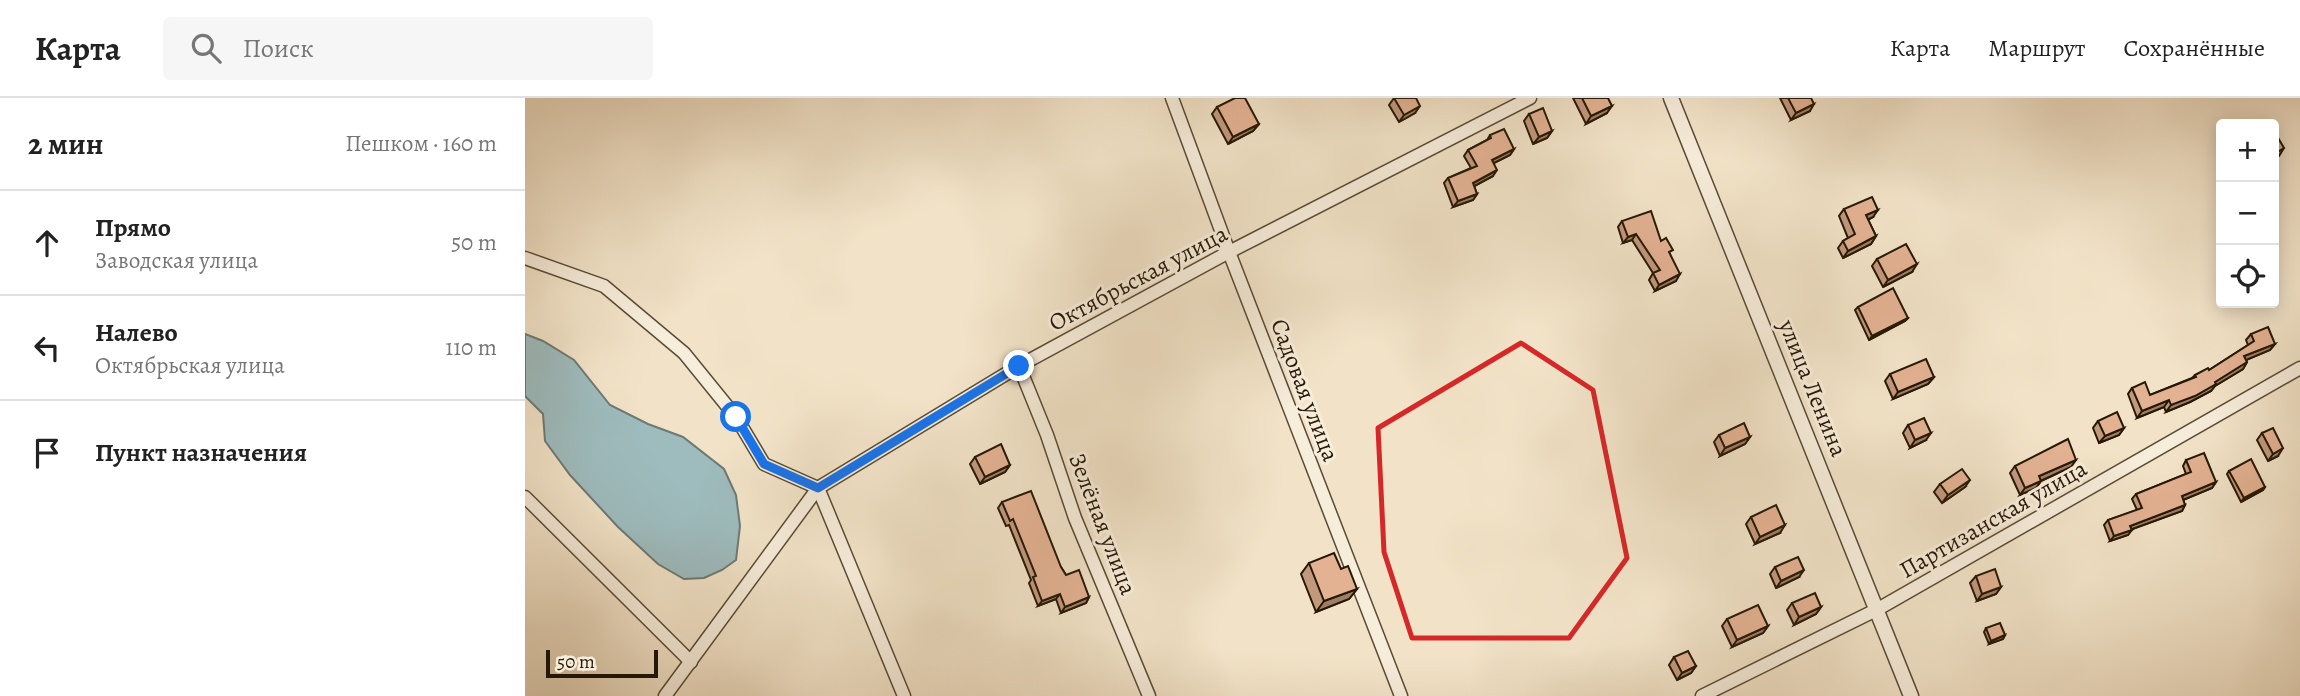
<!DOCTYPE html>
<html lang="ru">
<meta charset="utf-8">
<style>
:root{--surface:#fff;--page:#f6f6f6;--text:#222;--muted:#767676;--line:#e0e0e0}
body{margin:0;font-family:Alegreya,serif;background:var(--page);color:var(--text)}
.controls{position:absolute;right:21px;top:21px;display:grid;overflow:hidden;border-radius:7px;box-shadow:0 4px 18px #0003}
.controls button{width:63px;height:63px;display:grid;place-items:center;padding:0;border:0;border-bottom:2px solid var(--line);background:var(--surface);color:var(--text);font:35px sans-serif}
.scale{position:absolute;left:21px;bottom:18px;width:112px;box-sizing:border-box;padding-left:7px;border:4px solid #261806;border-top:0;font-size:19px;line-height:24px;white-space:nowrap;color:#261806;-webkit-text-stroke:5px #f7eddb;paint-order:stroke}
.stop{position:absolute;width:21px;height:21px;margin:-16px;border:5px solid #1a73e8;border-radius:50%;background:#fff}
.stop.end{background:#1a73e8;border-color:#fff;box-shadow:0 2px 7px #0008}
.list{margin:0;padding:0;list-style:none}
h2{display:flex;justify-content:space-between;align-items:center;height:91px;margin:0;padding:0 28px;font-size:30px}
h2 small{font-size:23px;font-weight:400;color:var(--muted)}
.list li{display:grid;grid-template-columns:46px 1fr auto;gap:21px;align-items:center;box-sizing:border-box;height:105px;padding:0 28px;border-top:2px solid var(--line)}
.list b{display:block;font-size:26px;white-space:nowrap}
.list p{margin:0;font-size:23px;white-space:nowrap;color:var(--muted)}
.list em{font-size:23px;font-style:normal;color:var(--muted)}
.icon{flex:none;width:38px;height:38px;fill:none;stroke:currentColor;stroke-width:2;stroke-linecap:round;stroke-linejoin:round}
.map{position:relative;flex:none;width:1775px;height:598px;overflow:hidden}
header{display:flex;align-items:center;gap:42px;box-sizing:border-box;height:98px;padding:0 35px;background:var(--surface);border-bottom:2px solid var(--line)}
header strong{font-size:33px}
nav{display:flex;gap:38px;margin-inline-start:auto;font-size:24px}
.search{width:490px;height:63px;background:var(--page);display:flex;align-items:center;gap:18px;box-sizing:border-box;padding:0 24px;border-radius:7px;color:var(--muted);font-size:26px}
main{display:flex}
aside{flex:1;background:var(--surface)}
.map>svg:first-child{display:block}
.water{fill:#9ebcbe;stroke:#6e7a74;stroke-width:2}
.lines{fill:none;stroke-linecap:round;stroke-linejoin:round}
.minor-casing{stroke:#594b36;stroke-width:15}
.tertiary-casing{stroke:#594b36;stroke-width:17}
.minor{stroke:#f7eddb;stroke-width:12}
.tertiary{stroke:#f7eddb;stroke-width:14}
.wall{fill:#c3997e;stroke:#261806;stroke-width:2}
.shaded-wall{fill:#9f7d67;stroke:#261806;stroke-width:2}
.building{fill:#e3b293;stroke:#261806;stroke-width:2}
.route{stroke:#1a73e8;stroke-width:9}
.marked{fill:none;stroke:#d62828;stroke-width:5;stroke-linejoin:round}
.labels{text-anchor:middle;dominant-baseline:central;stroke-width:6;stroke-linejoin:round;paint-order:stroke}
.street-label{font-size:24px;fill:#261806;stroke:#f7eddb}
</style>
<header>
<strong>Карта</strong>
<div class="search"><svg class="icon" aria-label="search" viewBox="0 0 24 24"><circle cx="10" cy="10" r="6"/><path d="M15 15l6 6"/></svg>Поиск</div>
<nav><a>Карта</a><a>Маршрут</a><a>Сохранённые</a></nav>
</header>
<main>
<aside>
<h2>2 мин<small>Пешком · 160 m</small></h2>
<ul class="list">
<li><svg class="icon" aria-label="ahead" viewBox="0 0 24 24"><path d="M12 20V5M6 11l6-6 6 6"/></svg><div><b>Прямо</b><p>Заводская улица</p></div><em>50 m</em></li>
<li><svg class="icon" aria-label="left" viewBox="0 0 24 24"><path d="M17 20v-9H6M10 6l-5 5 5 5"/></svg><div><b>Налево</b><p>Октябрьская улица</p></div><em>110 m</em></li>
<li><svg class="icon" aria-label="arrive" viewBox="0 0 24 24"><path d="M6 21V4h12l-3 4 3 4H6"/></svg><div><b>Пункт назначения</b></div></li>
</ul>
</aside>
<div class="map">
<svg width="1775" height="598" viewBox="0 0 1775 598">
<rect width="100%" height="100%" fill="#f2e3c8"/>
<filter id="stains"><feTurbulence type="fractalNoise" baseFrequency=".00286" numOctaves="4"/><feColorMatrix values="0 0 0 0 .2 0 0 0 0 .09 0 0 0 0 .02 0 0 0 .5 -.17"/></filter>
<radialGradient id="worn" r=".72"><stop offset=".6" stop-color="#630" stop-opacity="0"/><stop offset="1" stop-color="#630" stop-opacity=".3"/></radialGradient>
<path class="water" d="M0 236 18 243 49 262 85 307 123 326 158 339 199 371 211 397 215 428 211 462 197 472 179 480 159 481 133 466 93 429 45 377 20 343 18 316 0 298Z"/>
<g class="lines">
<g class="minor-casing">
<g id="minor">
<path d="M647 0 704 154 876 598"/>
<path d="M0 160 79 188 159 255 211 319 239 366 293 390 379 598"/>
<path d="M494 268 522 337 550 420 624 598"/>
<path d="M0 399 166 564"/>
<path d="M140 598 293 390 494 268 704 154 1005 0"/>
<path d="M1177 598 1353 511 1775 270"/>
</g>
</g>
<g class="tertiary-casing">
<path id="tertiary" d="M1146 0 1386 598"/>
</g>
<use href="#minor" class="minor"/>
<use href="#tertiary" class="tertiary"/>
</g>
<g class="wall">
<path d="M869 0 890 15 874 24 864 7Z"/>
<path d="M1048 0H1083L1082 15 1061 26Z"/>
<path d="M1255 0H1286L1285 13 1266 22Z"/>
<path d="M692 9 734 26 728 33 703 46 687 16Z"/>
<path d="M1004 16 1027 33 1022 40 1008 46 999 23Z"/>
<path d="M965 37 989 51 985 57 969 65 968 78 949 88 952 96 948 102 928 109 919 85 923 80 946 70 939 58 943 52 962 42Z"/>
<path d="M1319 111 1348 119 1343 122 1351 138 1346 146 1318 160 1313 150 1318 143 1323 140 1314 118Z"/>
<path d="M1097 123 1136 143 1145 156 1151 183 1130 193 1124 182 1128 175 1107 142 1098 145 1093 129Z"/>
<path d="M1352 161 1387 174 1358 189 1347 168Z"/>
<path d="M1333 209 1383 220 1380 223 1344 242 1330 212Z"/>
<path d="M1726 236 1750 246 1745 252 1721 262 1722 264 1718 271 1690 288 1686 293 1665 304 1641 314 1639 309 1612 320 1603 296 1607 290 1625 297 1667 280 1670 277 1684 272 1723 247 1721 242Z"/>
<path d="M1365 276 1409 279 1403 286 1368 301 1360 283Z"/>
<path d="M1573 323 1599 330 1594 337 1574 345 1568 330Z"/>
<path d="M1383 327 1401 342 1385 350 1378 335Z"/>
<path d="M1737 335 1753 358 1743 363 1732 342Z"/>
<path d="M1194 337 1225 339 1220 346 1195 358 1189 344Z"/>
<path d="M450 359 485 367 480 374 455 386 445 366Z"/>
<path d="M1661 362 1691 384 1687 390 1658 402 1660 407 1657 413 1607 431 1603 437 1585 443 1579 427 1583 422 1612 412 1607 401 1611 396 1661 376 1658 368Z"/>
<path d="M1490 368 1546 369 1516 383 1511 390 1495 397 1485 375Z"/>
<path d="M1704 373 1740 389 1738 392 1716 404 1702 376Z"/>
<path d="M1415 386 1440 389 1417 405 1409 394Z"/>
<path d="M477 404 536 469 541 477 564 499 561 505 536 515 531 501 513 508 504 485 506 482 484 427 481 428 473 410Z"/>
<path d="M1226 419 1255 435 1230 446 1221 426Z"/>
<path d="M784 465 816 471 832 491 824 501 791 514 776 476Z"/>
<path d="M1250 469 1274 479 1251 490 1245 476Z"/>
<path d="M1451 478 1476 489 1471 496 1452 503 1445 485Z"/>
<path d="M1267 505 1296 509 1291 516 1269 527 1262 512Z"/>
<path d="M1202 521 1243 528 1238 535 1207 549 1197 528Z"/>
<path d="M1461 530 1480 537 1478 541 1464 546 1459 534Z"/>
<path d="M1149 559 1171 568 1166 575 1152 582 1144 567Z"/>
</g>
<g class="shaded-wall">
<path d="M1289 6 1285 13 1266 22 1271 15Z"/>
<path d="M895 8 890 15 874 24 879 17Z"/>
<path d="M1087 8 1082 15 1061 26 1066 18Z"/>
<path d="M734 26 728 33 703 46 708 39Z"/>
<path d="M1027 33 1022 40 1008 46 1014 39Z"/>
<path d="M1759 50 1754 58 1749 61V56Z"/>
<path d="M989 51 985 57 963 68 967 62Z"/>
<path d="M972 72 968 78 944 91 948 85Z"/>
<path d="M952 96 948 102 928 109 933 103Z"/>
<path d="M1353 112 1348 119 1336 125 1341 117Z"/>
<path d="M1111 136 1107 142 1098 145 1103 139Z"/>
<path d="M1351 138 1346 146 1318 160 1323 153Z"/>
<path d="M1392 166 1387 174 1358 189 1363 182Z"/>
<path d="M1155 176 1151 183 1130 193 1134 187Z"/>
<path d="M1383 220 1380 223 1344 242 1347 238Z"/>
<path d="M1750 246 1745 252 1714 265 1719 258Z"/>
<path d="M1722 264 1718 271 1690 288 1686 293 1665 304 1641 314 1646 307 1690 284Z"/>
<path d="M1409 279 1403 286 1368 301 1373 294Z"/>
<path d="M1644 302 1639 309 1612 320 1617 313Z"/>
<path d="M1599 330 1594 337 1574 345 1580 338Z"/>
<path d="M1406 335 1401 342 1385 350 1390 342Z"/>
<path d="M1225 339 1220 346 1195 358 1200 350Z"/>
<path d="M1758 350 1753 358 1743 363 1748 356Z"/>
<path d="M1551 362 1546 369 1509 386 1514 378Z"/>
<path d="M485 367 480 374 455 386 460 379Z"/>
<path d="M1445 382 1440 389 1417 405 1423 397Z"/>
<path d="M1516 383 1511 390 1495 397 1500 390Z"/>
<path d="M1691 384 1687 390 1653 404 1657 398Z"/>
<path d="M1740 389 1738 392 1716 404 1719 400Z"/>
<path d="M1660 407 1657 413 1602 433 1605 428Z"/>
<path d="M1260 427 1255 435 1230 446 1235 439Z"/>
<path d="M1607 432 1603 437 1585 443 1589 438Z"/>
<path d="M1279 472 1274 479 1251 490 1256 483Z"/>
<path d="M1476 489 1471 496 1452 503 1457 496Z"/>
<path d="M832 491 824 501 791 514 799 503Z"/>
<path d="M535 496 531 501 513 508 517 503Z"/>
<path d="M564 499 561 505 536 515 540 509Z"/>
<path d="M1296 509 1291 516 1269 527 1274 519Z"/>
<path d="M1243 528 1238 535 1207 549 1212 542Z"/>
<path d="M1480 537 1478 541 1464 546 1466 543Z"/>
<path d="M1171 568 1166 575 1152 582 1157 575Z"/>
</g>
<g class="building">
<path d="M710 0H720L734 26 708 39 692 9Z"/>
<path d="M869 0H891L895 8 879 17Z"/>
<path d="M1057 0H1083L1087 8 1066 18Z"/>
<path d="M1263 0H1286L1289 6 1271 15Z"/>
<path d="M1018 10 1027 33 1014 39 1004 16Z"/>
<path d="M979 31 989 51 967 62 972 72 948 85 952 96 933 103 923 80 952 68 943 52 966 40 965 37Z"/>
<path d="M1749 33 1759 50 1749 56Z"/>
<path d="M1347 99 1353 112 1341 117 1351 138 1323 153 1318 143 1330 136 1319 111Z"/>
<path d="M1126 113 1136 143 1141 140 1148 152 1144 154 1155 176 1134 187 1128 175 1135 172 1111 136 1103 139 1097 123Z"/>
<path d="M1381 146 1392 166 1363 182 1352 161Z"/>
<path d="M1368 190 1383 220 1347 238 1333 209Z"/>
<path d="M1743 229 1750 246 1719 258 1722 264 1690 284 1691 286 1670 298 1646 307 1644 302 1617 313 1607 290 1620 284 1625 297 1671 279 1670 277 1683 270 1684 272 1729 243 1726 236Z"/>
<path d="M1401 261 1409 279 1373 294 1365 276Z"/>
<path d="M1592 314 1599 330 1580 338 1573 323Z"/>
<path d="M1399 320 1406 335 1390 342 1383 327Z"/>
<path d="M1219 325 1225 339 1200 350 1194 337Z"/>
<path d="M1748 330 1758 350 1748 356 1737 335Z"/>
<path d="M1543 341 1551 362 1514 378 1516 383 1500 390 1490 368Z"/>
<path d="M476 346 485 367 460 379 450 359Z"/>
<path d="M1679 355 1691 384 1657 398 1660 407 1605 428 1607 432 1589 438 1583 422 1617 410 1611 396 1666 374 1661 362Z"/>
<path d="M1726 361 1740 389 1719 400 1704 373Z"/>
<path d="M1437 371 1445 382 1423 397 1415 386Z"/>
<path d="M506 393 536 469 541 477 554 472 564 499 540 509 535 496 517 503 508 479 511 478 488 421 485 423 477 404Z"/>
<path d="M1251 407 1260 427 1235 439 1226 419Z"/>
<path d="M809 455 816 471 823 468 832 491 799 503 784 465Z"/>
<path d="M1273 459 1279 472 1256 483 1250 469Z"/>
<path d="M1470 471 1476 489 1457 496 1451 478Z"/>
<path d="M1290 495 1296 509 1274 519 1267 505Z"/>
<path d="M1233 507 1243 528 1212 542 1202 521Z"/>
<path d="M1475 525 1480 537 1466 543 1461 530Z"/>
<path d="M1163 553 1171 568 1157 575 1149 559Z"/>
</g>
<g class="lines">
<path class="route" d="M211 319 239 366 293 390 494 268"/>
</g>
<path class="marked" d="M996 245 1068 292 1102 460 1044 540H887L859 454 853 330Z"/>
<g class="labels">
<g class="street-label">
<text transform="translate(613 180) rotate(-28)">Октябрьская улица</text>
<text transform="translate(1288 290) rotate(68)">улица Ленина</text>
<text transform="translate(780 292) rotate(69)">Садовая улица</text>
<text transform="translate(1468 421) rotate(-30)">Партизанская улица</text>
<text transform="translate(578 426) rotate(69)">Зелёная улица</text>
</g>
</g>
<rect width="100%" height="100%" filter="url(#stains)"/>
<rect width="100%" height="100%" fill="url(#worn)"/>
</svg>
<div class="controls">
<button>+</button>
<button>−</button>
<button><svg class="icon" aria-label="locate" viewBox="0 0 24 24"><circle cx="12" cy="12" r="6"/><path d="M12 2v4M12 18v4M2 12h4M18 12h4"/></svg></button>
</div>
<div class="scale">50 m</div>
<div class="stop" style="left:211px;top:319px"></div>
<div class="stop end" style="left:494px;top:268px"></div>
</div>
</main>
